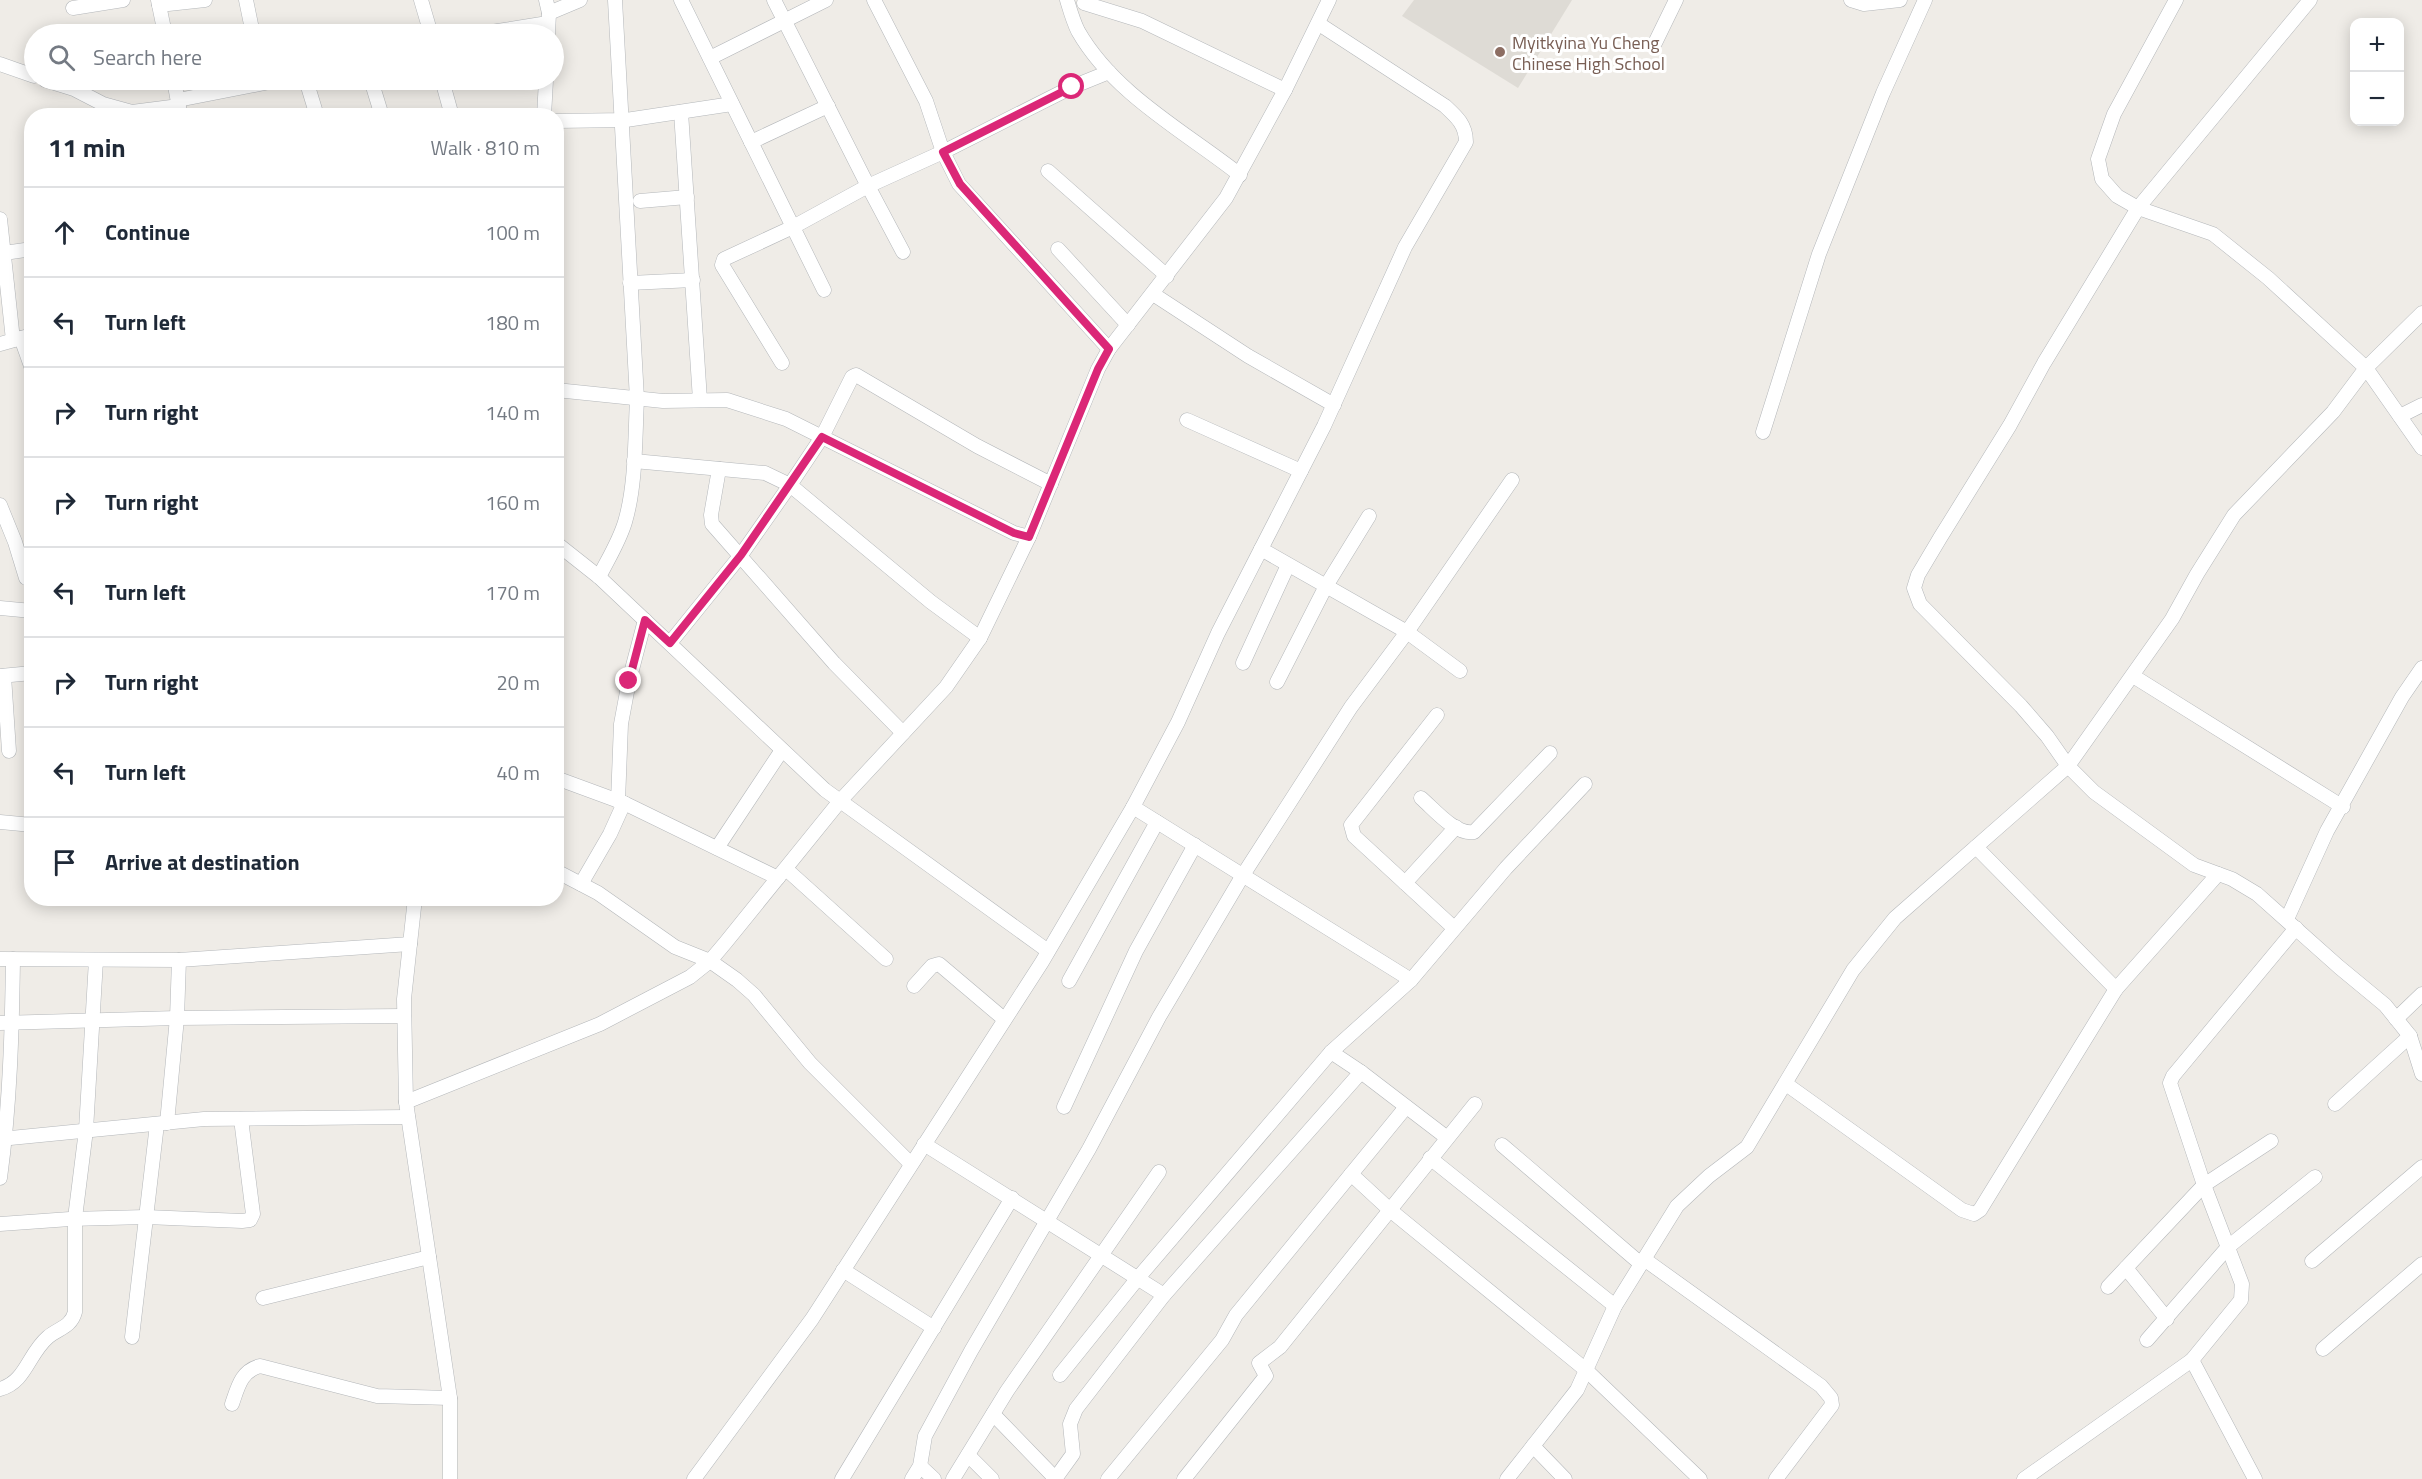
<!DOCTYPE html>
<meta charset="utf-8">
<style>
:root{--surface:#fff;--page:#f2f2f3;--text:#1f2937;--muted:#747a83;--line:#e0e1e3}
body{margin:0;font-family:"Titillium Web",sans-serif;background:var(--page);color:var(--text)}
.controls{position:absolute;right:18px;top:18px;display:grid;overflow:hidden;border-radius:12px;box-shadow:0 3px 15px #0003}
.controls button{width:54px;height:54px;display:grid;place-items:center;padding:0;border:0;border-bottom:2px solid var(--line);background:var(--surface);color:var(--text);font:30px sans-serif}
.stop{position:absolute;width:18px;height:18px;margin:-14px;border:4px solid #db2777;border-radius:50%;background:#fff}
.stop.end{background:#db2777;border-color:#fff;box-shadow:0 2px 6px #0008}
.list{margin:0;padding:0;list-style:none}
h2{display:flex;justify-content:space-between;align-items:center;height:78px;margin:0;padding:0 24px;font-size:26px}
h2 small{font-size:20px;font-weight:400;color:var(--muted)}
.list li{display:grid;grid-template-columns:39px 1fr auto;gap:18px;align-items:center;box-sizing:border-box;height:90px;padding:0 24px;border-top:2px solid var(--line)}
.list b{display:block;font-size:22px;white-space:nowrap}
.list em{font-size:20px;font-style:normal;color:var(--muted)}
.icon{flex:none;width:33px;height:33px;fill:none;stroke:currentColor;stroke-width:2;stroke-linecap:round;stroke-linejoin:round}
.map{position:relative;flex:none;width:2422px;height:1479px;overflow:hidden}
.search{position:absolute;background:var(--surface);box-shadow:0 3px 15px #0003;left:24px;top:24px;width:540px;height:66px;display:flex;align-items:center;gap:15px;box-sizing:border-box;padding:0 21px;border-radius:33px;color:var(--muted);font-size:22px}
.panel{position:absolute;background:var(--surface);box-shadow:0 3px 15px #0003;left:24px;top:108px;width:540px;height:798px;border-radius:24px}
.map>svg:first-child{display:block}
.education{fill:#dedbd5}
.lines{fill:none;stroke-linecap:round;stroke-linejoin:round}
.minor-casing{stroke:#b4b7ba;stroke-width:15}
.minor{stroke:#fff;stroke-width:14}
.route{stroke:#db2777;stroke-width:8}
.education-dot{fill:#8d6e63;stroke:#fff;stroke-width:2}
.labels{text-anchor:middle;dominant-baseline:central;stroke-width:6;stroke-linejoin:round;paint-order:stroke}
.education-label{font-size:18px;fill:#785e54;stroke:#fff;text-anchor:start}
</style>
<div class="map">
<svg width="2422" height="1479" viewBox="0 0 2422 1479">
<rect width="100%" height="100%" fill="#efece7"/>
<path class="education" d="M1414 0H1572L1518 88 1402 16Z"/>
<g class="lines">
<g class="minor-casing">
<g id="minor">
<path d="M158 0 165 34"/>
<path d="M246 0 253 34"/>
<path d="M421 0 431 34"/>
<path d="M546 0 549 13 548 34"/>
<path d="M681 0 824 290"/>
<path d="M774 0 868 186 943 152 1072 87 1109 72"/>
<path d="M874 0 926 101 943 152 959 184 1109 349"/>
<path d="M1067 0C1070 10 1073 21 1078 31 1114 94 1184 131 1240 175"/>
<path d="M1085 0 1084 3 1142 21 1285 90"/>
<path d="M1851 0 1864 4 1900 0"/>
<path d="M2176 0 2114 114 2098 159 2102 179 2117 196 2138 208 2213 234 2268 278 2366 368 2422 448"/>
<path d="M2310 0 2138 208 2044 363 2010 425 1940 538 1918 575 1914 588 1920 604 2021 706 2047 736 2068 766 2094 792 2194 865 2232 879 2257 894 2339 967 2385 1005 2410 1036 2422 1074"/>
<path d="M159 5 205 0"/>
<path d="M73 8 123 0"/>
<path d="M549 13 580 0"/>
<path d="M478 34 548 23"/>
<path d="M1655 43 1676 0"/>
<path d="M710 58 826 0"/>
<path d="M0 64 34 76"/>
<path d="M45 80 74 89 103 104 132 112 179 106"/>
<path d="M174 80 179 108"/>
<path d="M306 80 317 116"/>
<path d="M371 80 382 116"/>
<path d="M442 80 452 116"/>
<path d="M178 100 280 80"/>
<path d="M681 112 700 400"/>
<path d="M544 116 546 80"/>
<path d="M556 121 626 120 732 104"/>
<path d="M751 142 828 106"/>
<path d="M1048 171 1167 276"/>
<path d="M640 201 687 197"/>
<path d="M0 219 13 340"/>
<path d="M1058 249 1128 325"/>
<path d="M4 253 32 249"/>
<path d="M630 283 693 280"/>
<path d="M1153 294 1248 356 1334 405"/>
<path d="M21 338 32 369"/>
<path d="M0 344 32 335"/>
<path d="M782 363 722 265 724 259 793 227 868 186 903 252"/>
<path d="M556 390 663 401 727 400 786 419 1014 533 1029 537"/>
<path d="M2400 416 2422 405"/>
<path d="M1187 420 1301 471"/>
<path d="M1763 432 1819 254 1883 93 1925 0"/>
<path d="M634 461 765 473 790 485 931 602 980 638"/>
<path d="M719 469 711 515 712 524 834 663 903 733"/>
<path d="M0 505 15 542 26 578"/>
<path d="M556 543 599 577 825 790 1048 951"/>
<path d="M1261 549 1407 632 1460 671"/>
<path d="M599 577C608 559 619 542 625 522 636 485 635 438 637 399L615 0"/>
<path d="M0 608 32 611"/>
<path d="M670 643 741 555 790 485 822 437 852 377 856 375 977 446 1051 484"/>
<path d="M1243 663 1288 565"/>
<path d="M0 676 32 673"/>
<path d="M4 676 9 751"/>
<path d="M2133 676 2343 807"/>
<path d="M1277 682 1326 586 1369 516"/>
<path d="M1437 715 1351 825 1354 836 1454 928"/>
<path d="M556 778 624 803 778 878"/>
<path d="M1421 798C1434 809 1455 835 1474 832L1550 753"/>
<path d="M618 801 621 724 629 681 645 620"/>
<path d="M1133 807 1411 980"/>
<path d="M0 822 32 825"/>
<path d="M1976 847 2116 989 2218 874"/>
<path d="M717 848 782 750"/>
<path d="M786 869 886 959"/>
<path d="M556 871 598 893 675 947 710 961 737 980 754 995 810 1063 911 1164"/>
<path d="M1405 883 1456 827"/>
<path d="M581 884 610 834 624 803"/>
<path d="M415 898 404 999 406 1102 450 1398V1479"/>
<path d="M2287 919 2327 831 2402 697 2422 668"/>
<path d="M0 959 179 960 410 944"/>
<path d="M1069 981 1157 822"/>
<path d="M914 986 932 966 939 964 1004 1019"/>
<path d="M2396 1019 2422 994"/>
<path d="M0 1023 177 1018 404 1016"/>
<path d="M1331 1052 1361 1072 1446 1137"/>
<path d="M1786 1084 1962 1210 1974 1214 1980 1210 2116 989"/>
<path d="M406 1102 600 1024 690 977 710 961 726 942 840 801 946 687 980 638 1029 537 1098 369 1109 349 1226 198 1285 90 1329 0"/>
<path d="M2335 1104 2410 1036"/>
<path d="M1064 1107 1136 951 1195 845"/>
<path d="M167 1123 177 1018 179 960"/>
<path d="M0 1139 204 1119 408 1117"/>
<path d="M924 1144 1164 1295"/>
<path d="M1502 1145 1641 1264"/>
<path d="M1430 1158 1615 1306"/>
<path d="M1351 1174 1390 1210 1586 1370 1700 1479"/>
<path d="M0 1178C10 1105 12 1032 13 959"/>
<path d="M0 1224 70 1219 146 1217 242 1221 250 1220 253 1214 241 1119"/>
<path d="M1644 1259 1821 1386 1831 1398 1832 1405 1776 1479"/>
<path d="M2312 1261 2422 1167"/>
<path d="M2126 1268 2167 1319"/>
<path d="M843 1270 934 1328"/>
<path d="M2108 1287 2204 1185 2271 1141"/>
<path d="M263 1298 429 1257"/>
<path d="M132 1337 157 1124"/>
<path d="M2147 1340 2228 1247 2315 1177"/>
<path d="M2323 1349 2422 1264"/>
<path d="M2192 1360 2255 1479"/>
<path d="M1060 1375 1138 1278 1331 1052 1411 980 1506 868 1585 784"/>
<path d="M0 1389C26 1382 28 1354 48 1337 59 1328 71 1327 75 1312V1218L86 1130 96 960"/>
<path d="M232 1404C238 1387 241 1371 260 1366L377 1396 450 1398"/>
<path d="M993 1414 1055 1478"/>
<path d="M1533 1446 1565 1479"/>
<path d="M968 1455 992 1479"/>
<path d="M920 1466 934 1479"/>
<path d="M694 1479 812 1319 1042 962 1133 807 1178 722 1218 633 1324 426 1405 247 1466 142C1466 125 1457 117 1445 106L1319 24"/>
<path d="M842 1479 1012 1198"/>
<path d="M912 1479 920 1466 925 1436 971 1351 1089 1149 1159 1017 1243 875 1351 707 1407 632 1512 480"/>
<path d="M953 1479 1007 1391 1159 1172"/>
<path d="M1055 1479 1073 1454 1070 1424 1076 1409 1164 1295 1361 1072"/>
<path d="M1108 1479 1222 1340 1236 1315 1406 1107"/>
<path d="M1184 1479 1266 1376 1259 1363 1280 1347 1475 1104"/>
<path d="M1507 1479 1577 1390 1615 1306 1677 1206 1709 1176 1747 1147 1853 970 1895 918 2068 766 2172 619 2197 574 2234 515 2333 412 2366 368 2422 313"/>
<path d="M2024 1479 2192 1360 2241 1300 2242 1284 2204 1185 2170 1083 2173 1076 2296 928"/>
</g>
</g>
<use href="#minor" class="minor"/>
</g>
<g class="lines">
<path class="route" d="M629 681 645 620 670 643 741 555 822 437 1014 533 1029 537 1098 369 1109 349 960 184 943 152 1072 87"/>
</g>
<circle class="education-dot" cx="1500" cy="52" r="6"/>
<g class="labels">
<g class="education-label">
<text x="1512" y="42">Myitkyina Yu Cheng<tspan x="1512" dy="21">Chinese High School</tspan></text>
</g>
</g>
</svg>
<div class="controls">
<button>+</button>
<button>−</button>
</div>
<div class="stop" style="left:1072px;top:87px"></div>
<div class="stop end" style="left:629px;top:681px"></div>
<div class="search"><svg class="icon" aria-label="search" viewBox="0 0 24 24"><circle cx="10" cy="10" r="6"/><path d="M15 15l6 6"/></svg>Search here</div>
<section class="panel">
<h2>11 min<small>Walk · 810 m</small></h2>
<ul class="list">
<li><svg class="icon" aria-label="ahead" viewBox="0 0 24 24"><path d="M12 20V5M6 11l6-6 6 6"/></svg><div><b>Continue</b></div><em>100 m</em></li>
<li><svg class="icon" aria-label="left" viewBox="0 0 24 24"><path d="M17 20v-9H6M10 6l-5 5 5 5"/></svg><div><b>Turn left</b></div><em>180 m</em></li>
<li><svg class="icon" aria-label="right" viewBox="0 0 24 24"><path d="M7 20v-9h11M14 6l5 5-5 5"/></svg><div><b>Turn right</b></div><em>140 m</em></li>
<li><svg class="icon" aria-label="right" viewBox="0 0 24 24"><path d="M7 20v-9h11M14 6l5 5-5 5"/></svg><div><b>Turn right</b></div><em>160 m</em></li>
<li><svg class="icon" aria-label="left" viewBox="0 0 24 24"><path d="M17 20v-9H6M10 6l-5 5 5 5"/></svg><div><b>Turn left</b></div><em>170 m</em></li>
<li><svg class="icon" aria-label="right" viewBox="0 0 24 24"><path d="M7 20v-9h11M14 6l5 5-5 5"/></svg><div><b>Turn right</b></div><em>20 m</em></li>
<li><svg class="icon" aria-label="left" viewBox="0 0 24 24"><path d="M17 20v-9H6M10 6l-5 5 5 5"/></svg><div><b>Turn left</b></div><em>40 m</em></li>
<li><svg class="icon" aria-label="arrive" viewBox="0 0 24 24"><path d="M6 21V4h12l-3 4 3 4H6"/></svg><div><b>Arrive at destination</b></div></li>
</ul>
</section>
</div>
